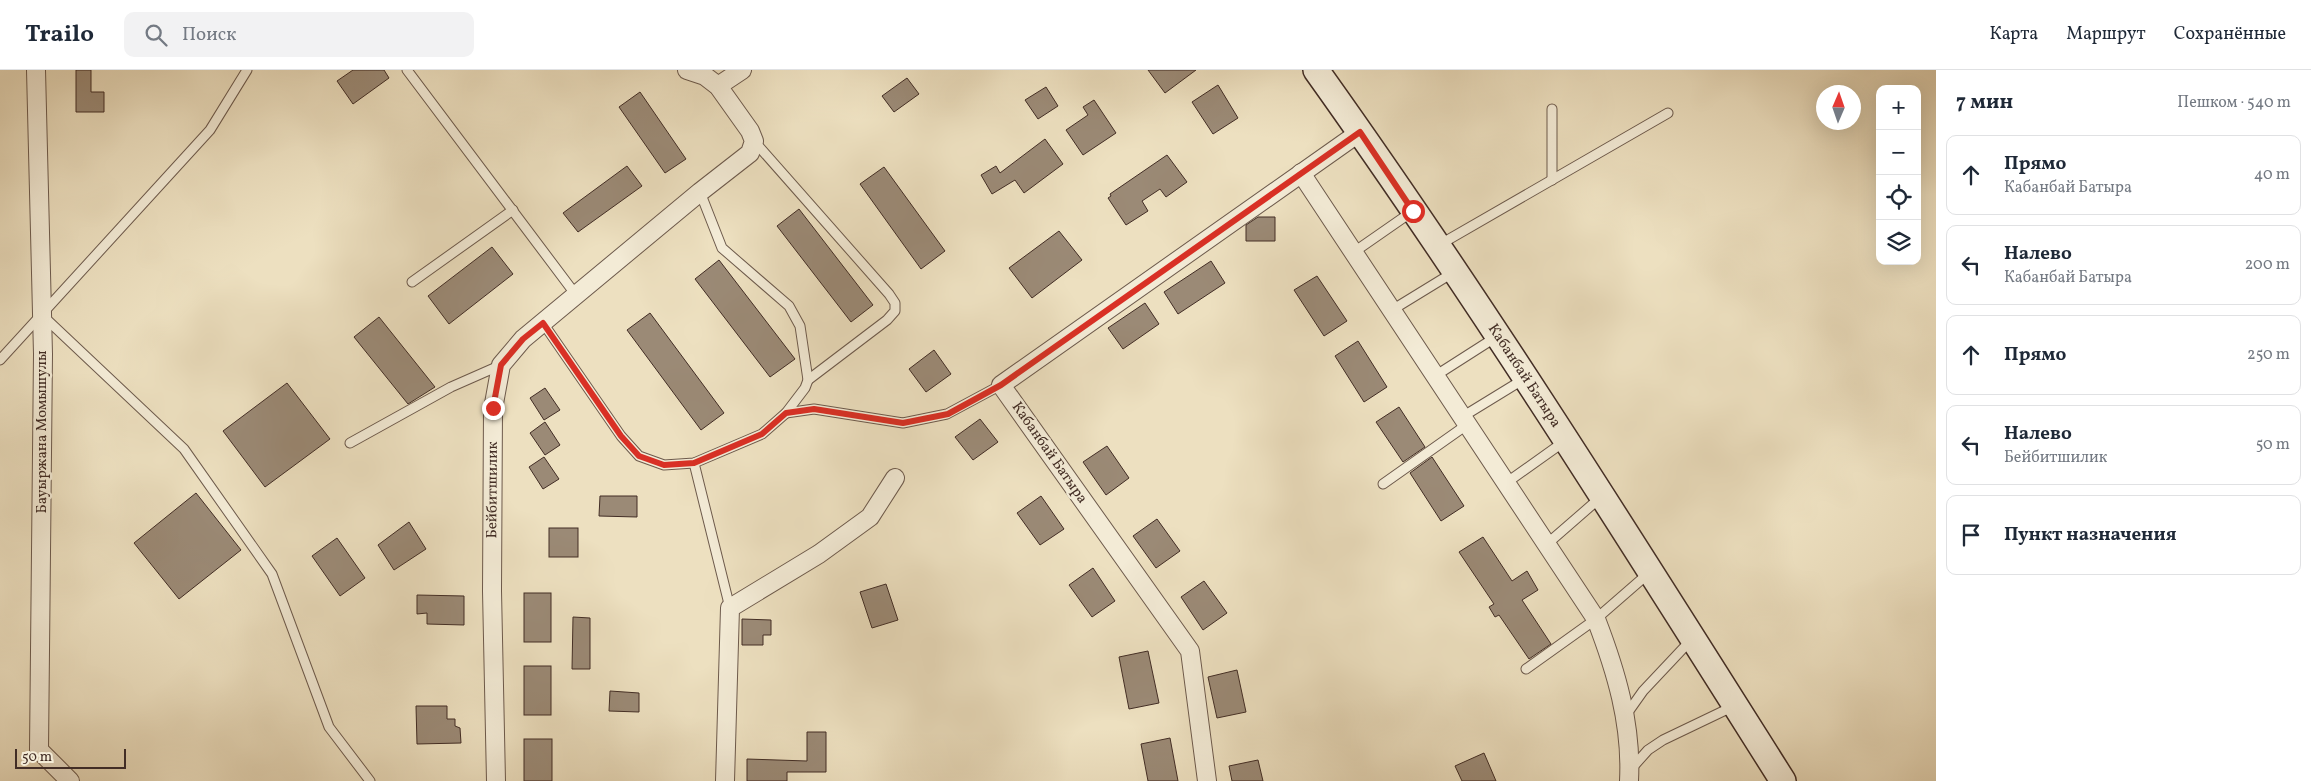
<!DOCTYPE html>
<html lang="ru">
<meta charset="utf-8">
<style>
:root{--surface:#fff;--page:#f2f2f3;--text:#1f2937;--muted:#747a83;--line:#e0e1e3}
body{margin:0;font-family:Vollkorn,serif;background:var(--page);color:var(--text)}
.controls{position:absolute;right:15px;top:15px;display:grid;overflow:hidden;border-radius:10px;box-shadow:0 5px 20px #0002}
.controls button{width:45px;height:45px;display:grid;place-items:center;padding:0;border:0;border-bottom:1px solid var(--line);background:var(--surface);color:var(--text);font:25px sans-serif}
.compass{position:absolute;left:1816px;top:15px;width:45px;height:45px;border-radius:50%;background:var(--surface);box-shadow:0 5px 20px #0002;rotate:2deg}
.scale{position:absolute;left:15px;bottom:12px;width:111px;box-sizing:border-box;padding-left:5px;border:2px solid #422d25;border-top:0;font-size:14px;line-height:18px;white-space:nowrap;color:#422d25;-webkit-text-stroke:4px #f3ebd6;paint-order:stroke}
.stop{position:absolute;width:15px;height:15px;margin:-11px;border:4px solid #d93025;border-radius:50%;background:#fff}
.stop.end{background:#d93025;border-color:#fff;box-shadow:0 1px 5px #0008}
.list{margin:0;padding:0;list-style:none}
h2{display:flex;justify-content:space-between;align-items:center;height:65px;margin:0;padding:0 20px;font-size:21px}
h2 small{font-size:16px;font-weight:400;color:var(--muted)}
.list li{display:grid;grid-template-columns:32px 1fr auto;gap:15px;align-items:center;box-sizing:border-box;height:80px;margin:0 10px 10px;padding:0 10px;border:1px solid var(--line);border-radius:10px}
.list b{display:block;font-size:19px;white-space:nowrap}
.list p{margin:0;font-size:16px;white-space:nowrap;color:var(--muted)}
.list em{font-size:16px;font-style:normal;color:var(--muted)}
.icon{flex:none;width:28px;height:28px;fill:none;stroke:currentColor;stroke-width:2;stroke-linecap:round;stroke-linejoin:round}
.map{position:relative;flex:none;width:1936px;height:711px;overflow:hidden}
header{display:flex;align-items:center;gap:30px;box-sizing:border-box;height:70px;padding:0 25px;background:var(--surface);border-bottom:1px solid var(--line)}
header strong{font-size:24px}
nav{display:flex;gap:28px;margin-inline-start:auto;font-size:18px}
.search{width:350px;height:45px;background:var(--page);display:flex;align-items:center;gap:12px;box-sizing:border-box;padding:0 18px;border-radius:10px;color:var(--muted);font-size:19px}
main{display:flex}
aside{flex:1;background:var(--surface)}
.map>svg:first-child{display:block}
.building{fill:#9b8a76;stroke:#422d25}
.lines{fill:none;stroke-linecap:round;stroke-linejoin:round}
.lane-casing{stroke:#6d5a4c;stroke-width:11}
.street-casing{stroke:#6d5a4c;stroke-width:20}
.secondary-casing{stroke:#422d25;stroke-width:28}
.lane{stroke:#f3ebd6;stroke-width:9}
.street{stroke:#f3ebd6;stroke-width:18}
.secondary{stroke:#f3ebd6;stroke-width:25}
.route{stroke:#d93025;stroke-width:6}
.labels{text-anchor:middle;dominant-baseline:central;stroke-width:4.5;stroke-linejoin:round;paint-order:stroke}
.street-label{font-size:15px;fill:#422d25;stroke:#f3ebd6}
</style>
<header>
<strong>Trailo</strong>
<div class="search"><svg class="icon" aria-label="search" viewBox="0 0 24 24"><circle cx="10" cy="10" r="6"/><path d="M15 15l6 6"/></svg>Поиск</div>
<nav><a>Карта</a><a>Маршрут</a><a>Сохранённые</a></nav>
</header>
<main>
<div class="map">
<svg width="1936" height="711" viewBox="0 0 1936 711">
<rect width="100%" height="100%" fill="#ede0c0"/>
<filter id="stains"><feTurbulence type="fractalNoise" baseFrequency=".004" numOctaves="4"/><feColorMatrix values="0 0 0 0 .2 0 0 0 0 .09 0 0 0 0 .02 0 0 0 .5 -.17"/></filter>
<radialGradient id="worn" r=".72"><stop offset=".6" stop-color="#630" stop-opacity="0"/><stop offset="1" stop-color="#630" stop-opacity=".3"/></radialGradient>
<g class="building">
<path d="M76 0H91V22H104V42H76Z"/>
<path d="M353 0H384L389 8 353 34 337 11Z"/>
<path d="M1148 0H1196L1165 23Z"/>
<path d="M907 8 919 24 894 42 882 26Z"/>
<path d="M1218 15 1238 48 1213 64 1192 32Z"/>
<path d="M1046 17 1058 36 1038 49 1025 30Z"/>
<path d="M640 22 686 89 665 103 619 37Z"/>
<path d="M1094 30 1116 63 1083 85 1066 60 1088 45 1083 37Z"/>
<path d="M1045 69 1063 94 1024 123 1015 110 992 124 981 105 996 96 1000 103Z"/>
<path d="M1167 85 1187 112 1166 127 1160 119 1142 131 1148 141 1126 155 1108 128 1111 126 1110 124Z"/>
<path d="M627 96 642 116 578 162 563 143Z"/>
<path d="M884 97 945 181 921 199 860 114Z"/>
<path d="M799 139 873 235 851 252 777 156Z"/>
<path d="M1258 147H1275V171H1246V155Z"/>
<path d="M1059 161 1082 190 1032 228 1009 198Z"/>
<path d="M492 177 513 204 449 254 428 226Z"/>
<path d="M719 190 795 289 770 307 695 209Z"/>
<path d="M1211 191 1225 213 1178 244 1164 222Z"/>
<path d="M1317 206 1347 251 1324 266 1294 220Z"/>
<path d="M1145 233 1159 254 1123 279 1108 258Z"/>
<path d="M650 243 724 343 701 360 627 260Z"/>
<path d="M379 247 435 317 408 334 354 267Z"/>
<path d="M1358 271 1387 317 1364 332 1335 286Z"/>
<path d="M934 280 951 304 926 322 909 299Z"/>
<path d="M287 313 330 369 265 417 223 361Z"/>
<path d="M545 318 560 340 544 350 530 328Z"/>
<path d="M1399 337 1425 377 1403 392 1376 352Z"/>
<path d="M980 349 998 372 973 390 955 367Z"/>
<path d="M545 352 560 375 545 385 530 363Z"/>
<path d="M1107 376 1129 408 1106 425 1083 392Z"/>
<path d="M544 387 559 409 543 419 529 397Z"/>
<path d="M1432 387 1464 436 1441 451 1410 403Z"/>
<path d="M196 423 241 480 179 529 134 473Z"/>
<path d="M600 426H637V447L599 446Z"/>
<path d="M1041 426 1064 459 1040 475 1017 443Z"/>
<path d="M1157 449 1180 481 1156 498 1133 466Z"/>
<path d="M409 452 426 479 394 500 378 475Z"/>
<rect x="549" y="458" width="29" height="29"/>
<path d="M1483 467 1512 511 1527 501 1538 520 1522 530 1551 574 1529 589 1499 545 1495 547 1489 537 1494 534 1459 482Z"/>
<path d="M337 468 365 508 340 526 312 486Z"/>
<path d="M1093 498 1115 531 1092 547 1069 515Z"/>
<path d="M1204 511 1227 543 1203 560 1181 527Z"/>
<path d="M886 514 898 550 872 558 860 522Z"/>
<rect x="524" y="523" width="27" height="49"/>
<path d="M417 525 464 526V555L427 554V543L417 544Z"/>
<path d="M573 547 590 548V599H572Z"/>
<path d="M742 549 771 550V565H763V575H742Z"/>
<path d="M1148 581 1159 633 1129 639 1119 587Z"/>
<rect x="524" y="596" width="27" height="49"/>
<path d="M1237 600 1246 642 1217 648 1208 607Z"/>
<path d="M610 621 639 623V642L609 641Z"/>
<path d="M416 636H447V649H455V656L460 658 461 673 417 674Z"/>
<path d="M807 662H826V702H787V711H747V689L807 691Z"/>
<path d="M1170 668 1178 711H1148L1141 674Z"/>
<rect x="524" y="669" width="28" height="42"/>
<path d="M1484 683 1496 711H1462L1455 696Z"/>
<path d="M1258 690 1263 711H1232L1229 696Z"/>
</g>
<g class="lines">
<g class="lane-casing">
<g id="lane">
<path d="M407 0 576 225"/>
<path d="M1552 39V110"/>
<path d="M754 71 889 224 895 233V241L887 250 808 310"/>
<path d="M1439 175 1668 43"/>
<path d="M1354 182 1413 141"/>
<path d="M412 212 513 140"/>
<path d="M1392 240 1454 202"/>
<path d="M43 246 184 379 272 504 329 657 370 711"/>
<path d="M543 253 621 366 639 386 664 395 694 393 762 364 786 343 805 318 808 310 800 256 789 236 722 178 700 122"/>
<path d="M0 290 210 60 247 0"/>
<path d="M1435 306 1496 267"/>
<path d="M786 343 814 339 903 353 947 344 1001 315"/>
<path d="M1462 347 1524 309"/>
<path d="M350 373 451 317 501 295"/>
<path d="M694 393 730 538"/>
<path d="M1506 413 1565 371"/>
<path d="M1383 414 1468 354"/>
<path d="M1547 474 1601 427"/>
<path d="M1526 599 1596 549 1650 502"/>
<path d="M1626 645 1643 621 1691 570"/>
<path d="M1631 699 1648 680 1663 670 1734 636"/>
</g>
</g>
<g class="street-casing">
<g id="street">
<path d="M36 0 43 284 39 680 70 711"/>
<path d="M718 16 742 0"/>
<path d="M1301 103 1596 549C1616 601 1632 654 1629 711"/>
<path id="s1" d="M496 711 492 521 493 339 501 295 523 269 700 122 750 83 754 71 750 61 718 16 705 6 687 0"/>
<path d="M725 711 730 538 819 484 870 447 895 408"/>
<path d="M1207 711 1190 581 1001 315 1360 62"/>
</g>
</g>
<g class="secondary-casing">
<g id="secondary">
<path id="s2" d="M1316 0C1481 231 1632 472 1783 711"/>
</g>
</g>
<use href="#lane" class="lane"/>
<use href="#street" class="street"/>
<use href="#secondary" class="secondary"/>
</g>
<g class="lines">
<path class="route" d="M493 338 501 295 523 269 543 253 621 366 639 386 664 395 694 393 762 364 786 343 814 339 903 353 948 344 1001 315 1360 62 1413 141"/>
</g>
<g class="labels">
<g class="street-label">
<text stroke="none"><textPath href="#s2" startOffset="370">Кабанбай Батыра</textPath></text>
<text transform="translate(42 362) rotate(-90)">Бауыржана Момышулы</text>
<text transform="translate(1049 383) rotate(55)">Кабанбай Батыра</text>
<text stroke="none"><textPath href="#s1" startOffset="291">Бейбитшилик</textPath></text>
</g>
</g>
<rect width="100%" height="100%" filter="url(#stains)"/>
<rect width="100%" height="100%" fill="url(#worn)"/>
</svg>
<div class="controls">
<button>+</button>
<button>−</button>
<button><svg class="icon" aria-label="locate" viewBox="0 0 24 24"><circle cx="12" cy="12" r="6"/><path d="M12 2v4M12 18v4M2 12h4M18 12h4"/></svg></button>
<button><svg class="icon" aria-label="layers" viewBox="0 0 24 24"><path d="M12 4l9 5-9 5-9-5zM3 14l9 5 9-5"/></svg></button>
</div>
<svg class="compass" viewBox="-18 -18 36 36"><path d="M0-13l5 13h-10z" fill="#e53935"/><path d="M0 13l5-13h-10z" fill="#747a83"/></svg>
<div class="scale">50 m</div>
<div class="stop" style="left:1413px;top:141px"></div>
<div class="stop end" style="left:493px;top:338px"></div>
</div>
<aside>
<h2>7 мин<small>Пешком · 540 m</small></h2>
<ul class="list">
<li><svg class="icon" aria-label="ahead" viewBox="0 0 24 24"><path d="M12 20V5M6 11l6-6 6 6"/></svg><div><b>Прямо</b><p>Кабанбай Батыра</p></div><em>40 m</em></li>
<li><svg class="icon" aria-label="left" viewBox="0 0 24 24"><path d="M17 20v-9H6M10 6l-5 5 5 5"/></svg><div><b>Налево</b><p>Кабанбай Батыра</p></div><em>200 m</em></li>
<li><svg class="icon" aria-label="ahead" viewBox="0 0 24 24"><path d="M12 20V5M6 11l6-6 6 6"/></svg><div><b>Прямо</b></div><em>250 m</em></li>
<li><svg class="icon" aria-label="left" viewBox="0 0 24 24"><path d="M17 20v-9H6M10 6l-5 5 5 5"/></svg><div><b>Налево</b><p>Бейбитшилик</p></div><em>50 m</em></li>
<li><svg class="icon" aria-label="arrive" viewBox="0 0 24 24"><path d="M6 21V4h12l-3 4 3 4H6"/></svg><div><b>Пункт назначения</b></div></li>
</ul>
</aside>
</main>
